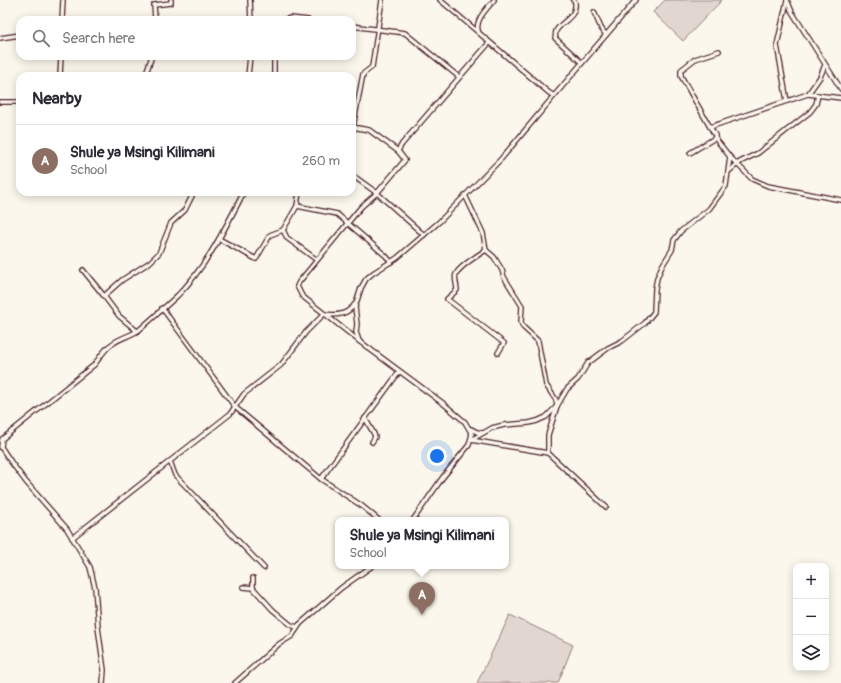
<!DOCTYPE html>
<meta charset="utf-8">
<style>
:root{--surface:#fff;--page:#f2f2f3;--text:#2b2b33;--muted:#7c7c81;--line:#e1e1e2;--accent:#d1495b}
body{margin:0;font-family:Pangolin,sans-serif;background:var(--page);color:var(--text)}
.controls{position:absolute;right:12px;bottom:12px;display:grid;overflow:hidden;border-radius:8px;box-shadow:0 2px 10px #0003}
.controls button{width:36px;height:36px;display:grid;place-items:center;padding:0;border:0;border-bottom:1px solid var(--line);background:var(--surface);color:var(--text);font:20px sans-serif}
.you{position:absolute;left:437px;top:456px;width:14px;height:14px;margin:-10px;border:3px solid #fff;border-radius:50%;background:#1a73e8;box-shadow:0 0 0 6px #1a73e833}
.badge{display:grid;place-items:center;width:26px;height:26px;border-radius:50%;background:var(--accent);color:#fff;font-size:13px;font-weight:700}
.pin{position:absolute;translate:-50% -33px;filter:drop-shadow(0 1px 2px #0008)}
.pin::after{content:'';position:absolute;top:21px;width:14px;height:12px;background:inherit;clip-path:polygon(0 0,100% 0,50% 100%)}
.popup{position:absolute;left:335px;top:517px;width:174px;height:52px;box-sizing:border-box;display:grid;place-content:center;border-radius:8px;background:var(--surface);filter:drop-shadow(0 1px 3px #0005);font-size:13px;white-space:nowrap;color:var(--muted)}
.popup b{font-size:15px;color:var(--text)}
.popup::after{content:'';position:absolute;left:50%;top:100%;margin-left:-8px;border:8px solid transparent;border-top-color:var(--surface)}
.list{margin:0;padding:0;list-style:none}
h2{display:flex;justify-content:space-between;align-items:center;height:52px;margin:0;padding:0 16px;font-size:17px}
h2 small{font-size:13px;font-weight:400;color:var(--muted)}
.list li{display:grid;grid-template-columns:26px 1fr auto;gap:12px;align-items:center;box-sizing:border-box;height:72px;padding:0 16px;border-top:1px solid var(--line)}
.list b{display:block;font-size:15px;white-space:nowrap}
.list p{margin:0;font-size:13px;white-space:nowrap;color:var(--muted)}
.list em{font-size:13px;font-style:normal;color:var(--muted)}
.icon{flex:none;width:22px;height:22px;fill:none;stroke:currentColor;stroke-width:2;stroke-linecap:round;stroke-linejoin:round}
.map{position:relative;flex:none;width:841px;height:683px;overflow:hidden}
.search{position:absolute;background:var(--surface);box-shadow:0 2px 10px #0003;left:16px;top:16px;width:340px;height:44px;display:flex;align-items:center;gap:10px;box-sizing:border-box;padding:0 14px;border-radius:12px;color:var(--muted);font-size:15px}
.panel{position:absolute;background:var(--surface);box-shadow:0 2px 10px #0003;left:16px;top:72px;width:340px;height:124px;border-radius:12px}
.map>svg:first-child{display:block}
.green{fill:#e2d7d0;stroke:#967b7e}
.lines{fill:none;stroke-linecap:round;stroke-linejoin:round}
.street-casing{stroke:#4a1f2b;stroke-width:6}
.street{stroke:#fbf7ec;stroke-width:3.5}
</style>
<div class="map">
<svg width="841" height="683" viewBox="0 0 841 683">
<rect width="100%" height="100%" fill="#fbf7ec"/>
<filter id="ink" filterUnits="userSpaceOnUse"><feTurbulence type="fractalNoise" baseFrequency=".025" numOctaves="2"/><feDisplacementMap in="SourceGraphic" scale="8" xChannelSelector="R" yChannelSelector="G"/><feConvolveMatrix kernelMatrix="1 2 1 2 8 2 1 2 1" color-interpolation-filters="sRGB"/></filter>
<g filter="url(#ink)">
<g class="green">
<path d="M665 0H722L683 41 653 12Z"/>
<path d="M510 615 573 645 558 683H477Z"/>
</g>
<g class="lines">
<g class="street-casing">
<g id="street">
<path d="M250 0 251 20"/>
<path d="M440 0 478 32"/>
<path d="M494 0C487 9 473 21 479 33L548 92 554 96 582 63"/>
<path d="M573 0 575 2C577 18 561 21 556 31 555 34 556 36 555 38L582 63 636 0"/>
<path d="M787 0 792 12 841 89"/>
<path d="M594 12 601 28 606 35"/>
<path d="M62 20 63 0"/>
<path d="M155 20 154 5 171 3V0"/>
<path d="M283 20 291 18 308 20"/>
<path d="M352 26 405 33 459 77"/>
<path d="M0 38 20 35"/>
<path d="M719 51 695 59 681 70V76L710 127 808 94 820 77 825 65"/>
<path d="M60 76 61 56"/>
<path d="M145 76 152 56"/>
<path d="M248 76 250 56"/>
<path d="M274 76V56"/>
<path d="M808 94 841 98"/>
<path d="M787 101 777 45 787 1"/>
<path d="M0 102H20"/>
<path d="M352 127 369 130 398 151"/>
<path d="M353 127 363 74 372 67 382 0"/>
<path d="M690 153 715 138V135L710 127"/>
<path d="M730 157 752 179 768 186 841 200"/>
<path d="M729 171 740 162 758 153 810 112 816 104 818 95"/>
<path d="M352 175 377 193 424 235"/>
<path d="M465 195 483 233 486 250C478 255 460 266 456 274 454 278 457 285 457 290L447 299 504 343 498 353"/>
<path d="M297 206 337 214 386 256 391 262"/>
<path d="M283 230 287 238 317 260"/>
<path d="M219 239 256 259 270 235 283 230 297 206 299 192"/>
<path d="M486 250 494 257 502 270 504 277 522 306 521 322 523 327 538 341 546 385 556 400 557 406 548 435V453"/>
<path d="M83 270 104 296 119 316 137 331"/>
<path d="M104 296 122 280 150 262 159 253 171 223 185 210 194 192"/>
<path d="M162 308 235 407 321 479"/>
<path d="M359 341 302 296 297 286 299 282 361 207 377 193 405 160 398 151 402 144 489 43"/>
<path d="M365 418 374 434 375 437 372 442"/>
<path d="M471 429 477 432 482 433"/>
<path d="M471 440 492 428 504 425 529 423 537 421 546 417 557 406 567 389 578 379 588 363 608 348 622 341 645 323 654 312 655 289 657 278 662 266 672 250 674 240 681 231 709 209 726 186 730 157 715 138"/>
<path d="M471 440 548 453 606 507"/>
<path d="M170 461 175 475 264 568"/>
<path d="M379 520 362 506 321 479 399 372"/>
<path d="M413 520 443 477 469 445 472 434 465 422 444 404 359 341 356 332 357 324 355 307 361 288 366 279 373 273 397 258 439 222 501 159 554 96"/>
<path d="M72 538 230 414 244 394 281 365 306 332 324 314C337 316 347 315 355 304"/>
<path d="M253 578V588L273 610 291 625 297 627 299 625"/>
<path d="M243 587 253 588"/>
<path d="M103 683 104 670 98 627 95 588 90 567 67 529 26 482 11 462 1 447 2 439 94 365C100 358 104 349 112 344 120 338 130 336 139 330 152 319 165 307 178 295 207 266 225 228 244 192"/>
<path d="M235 683 279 644 292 636 300 624 341 588 372 566"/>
</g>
</g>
<use href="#street" class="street"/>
</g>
</g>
</svg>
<div class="controls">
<button>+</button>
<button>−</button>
<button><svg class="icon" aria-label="layers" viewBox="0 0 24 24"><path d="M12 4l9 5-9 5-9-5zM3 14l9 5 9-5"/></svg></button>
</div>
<div class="you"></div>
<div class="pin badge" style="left:422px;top:615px;background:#8d6e63">A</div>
<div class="popup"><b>Shule ya Msingi Kilimani</b>School</div>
<div class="search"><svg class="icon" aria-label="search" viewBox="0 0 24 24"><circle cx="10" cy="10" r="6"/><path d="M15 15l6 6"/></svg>Search here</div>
<section class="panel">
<h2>Nearby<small></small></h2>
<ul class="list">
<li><span class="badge" style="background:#8d6e63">A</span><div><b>Shule ya Msingi Kilimani</b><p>School</p></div><em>260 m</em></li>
</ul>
</section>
</div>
